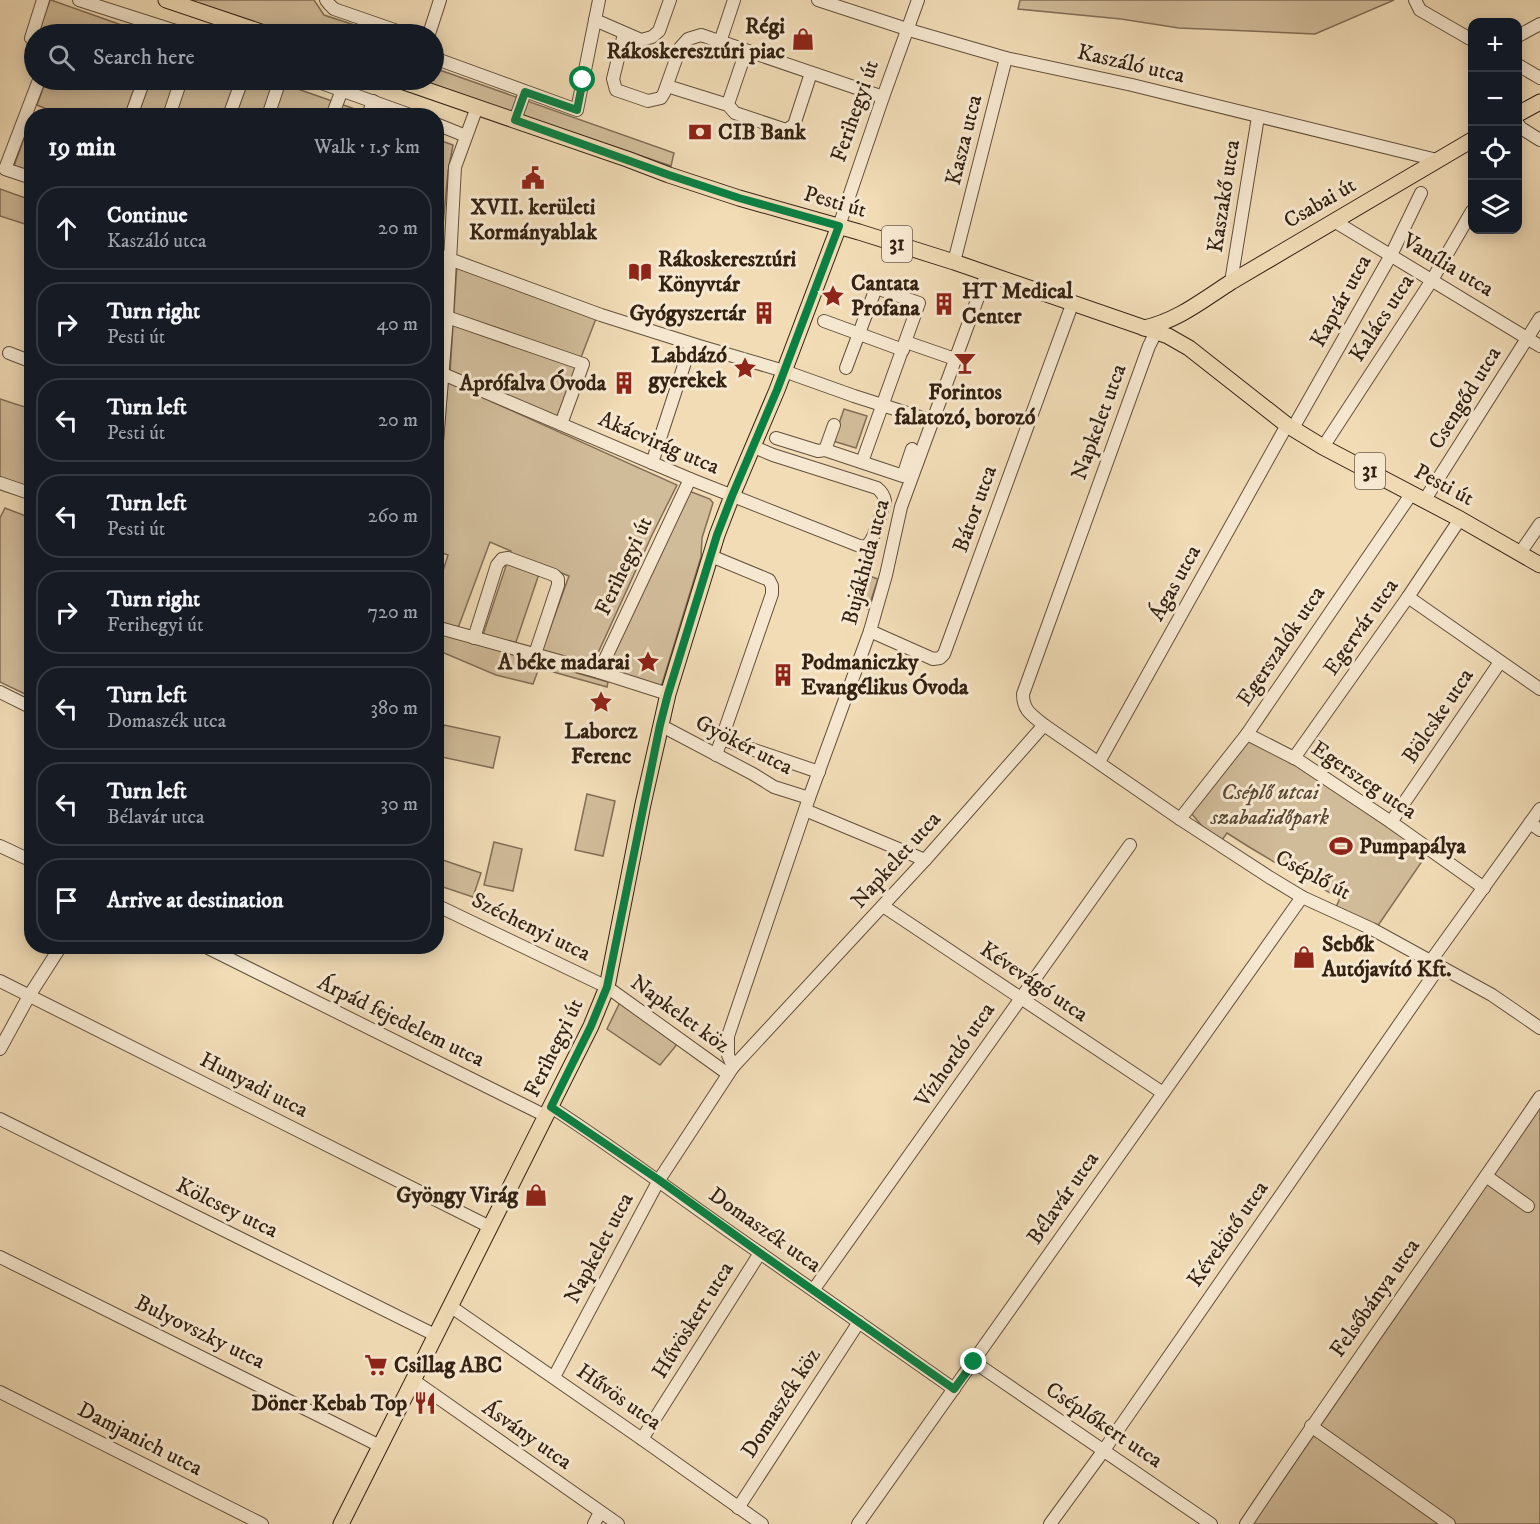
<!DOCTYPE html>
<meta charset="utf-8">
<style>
:root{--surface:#171b24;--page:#20242c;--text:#f1f3f6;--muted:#9ea1a6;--line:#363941}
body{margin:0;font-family:"IM FELL DW Pica",serif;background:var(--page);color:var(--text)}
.controls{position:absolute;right:18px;top:18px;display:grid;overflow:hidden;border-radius:12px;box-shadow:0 3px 15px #0003}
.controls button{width:54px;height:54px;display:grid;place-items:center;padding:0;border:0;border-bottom:2px solid var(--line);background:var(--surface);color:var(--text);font:30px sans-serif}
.stop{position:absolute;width:18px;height:18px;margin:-14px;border:4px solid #0b8043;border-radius:50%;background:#fff}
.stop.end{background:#0b8043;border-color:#fff;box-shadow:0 2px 6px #0008}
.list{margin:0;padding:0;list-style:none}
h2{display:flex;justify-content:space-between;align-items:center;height:78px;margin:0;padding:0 24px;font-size:26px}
h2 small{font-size:20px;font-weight:400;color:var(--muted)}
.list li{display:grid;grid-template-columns:39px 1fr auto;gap:18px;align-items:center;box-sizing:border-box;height:84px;margin:0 12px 12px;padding:0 12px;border:2px solid var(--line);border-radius:24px}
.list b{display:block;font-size:22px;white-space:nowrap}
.list p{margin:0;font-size:20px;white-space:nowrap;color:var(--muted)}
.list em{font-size:20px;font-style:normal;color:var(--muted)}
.icon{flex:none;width:33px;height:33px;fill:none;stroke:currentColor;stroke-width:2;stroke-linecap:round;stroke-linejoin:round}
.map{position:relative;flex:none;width:1540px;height:1524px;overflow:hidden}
.search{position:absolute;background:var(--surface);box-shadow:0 3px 15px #0003;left:24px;top:24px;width:420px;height:66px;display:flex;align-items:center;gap:15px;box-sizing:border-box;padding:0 21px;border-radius:33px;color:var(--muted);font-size:22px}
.panel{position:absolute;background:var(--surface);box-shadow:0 3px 15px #0003;left:24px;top:108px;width:420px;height:846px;border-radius:24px}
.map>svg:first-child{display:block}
.green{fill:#d1bc9a;stroke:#826e56;stroke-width:1.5}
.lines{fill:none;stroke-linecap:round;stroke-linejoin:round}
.minor-casing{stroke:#62503b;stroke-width:14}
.major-casing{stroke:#332112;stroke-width:17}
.minor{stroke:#f6e8d0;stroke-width:12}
.major{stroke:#f1dcb6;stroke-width:15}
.route{stroke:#0b8043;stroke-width:8}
.labels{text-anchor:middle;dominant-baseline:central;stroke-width:6;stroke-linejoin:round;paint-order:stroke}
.shield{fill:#f6e8d0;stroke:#6e5d4b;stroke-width:1.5}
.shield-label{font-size:21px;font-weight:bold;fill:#332112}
.poi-label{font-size:22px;font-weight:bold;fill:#332112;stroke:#f6e8d0;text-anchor:start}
.street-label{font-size:22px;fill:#332112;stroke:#f6e8d0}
.park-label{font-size:22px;font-style:italic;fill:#5a4834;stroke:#f6e8d0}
</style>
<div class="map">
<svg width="1540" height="1524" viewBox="0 0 1540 1524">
<rect width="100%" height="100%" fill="#f1dcb6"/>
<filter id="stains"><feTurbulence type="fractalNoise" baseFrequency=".00333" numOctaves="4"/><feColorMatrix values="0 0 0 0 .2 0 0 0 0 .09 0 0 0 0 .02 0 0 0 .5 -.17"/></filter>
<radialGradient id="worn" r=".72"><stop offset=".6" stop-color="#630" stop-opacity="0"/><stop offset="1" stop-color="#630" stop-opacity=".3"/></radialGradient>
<g class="green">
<path d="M50 0H51L147 34H38Z"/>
<path d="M188 0H314L324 15 382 34H288Z"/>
<path d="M1020 0H1394L1315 34 1179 28 1121 19 1018 9Z"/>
<path d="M434 68 674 153 671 166 417 80H434Z"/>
<path d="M46 80H272L372 115 63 116 37 105Z"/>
<path d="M31 119H32L31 172 14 166Z"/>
<path d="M436 139 453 145 448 172 441 247 436 245Z"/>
<path d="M0 189 31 200V226L0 216Z"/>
<path d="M437 260 440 261 443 267 437 346Z"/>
<path d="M457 264 597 316 558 417 450 372Z"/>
<path d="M448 382 677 485 652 535 592 666 542 651 569 576 542 565 515 645 483 635 511 551 490 542 458 628 437 622V590L448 555 437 551V509L439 492Z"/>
<path d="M0 399 31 409V489L0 477Z"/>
<path d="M844 409 867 416 856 448 833 441Z"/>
<path d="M689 491 710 499 713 503 702 538 701 557 661 687 606 670Z"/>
<path d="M5 508 31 518V697L0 682V518Z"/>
<path d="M861 573 878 579 868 609 851 603Z"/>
<path d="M436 632 608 682 607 687 539 668 533 684 496 675 437 650Z"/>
<path d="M444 725 500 737 493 768 437 756Z"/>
<path d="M1248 739 1296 765 1427 854 1377 927 1336 907 1340 898C1301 878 1264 857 1227 833L1222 840 1202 826 1191 813Z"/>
<path d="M587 794 615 801 603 856 575 850Z"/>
<path d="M494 842 522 849 513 891 484 885Z"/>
<path d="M437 858 481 873 473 897 437 885Z"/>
<path d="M620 1002 679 1042 660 1065 607 1029Z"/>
<path d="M1540 1097V1524H1246Z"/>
</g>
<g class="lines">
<g class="minor-casing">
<g id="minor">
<path d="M79 0 185 34"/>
<path d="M326 0 329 4 334 9 406 34"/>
<path d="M818 0 916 32 1006 58 1132 85 1437 160"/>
<path d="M1415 0 1420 10 1472 40"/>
<path d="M595 20 641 40 652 37 659 31 670 0"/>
<path d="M429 34 440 0"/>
<path d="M624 34 613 79 616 90 648 101 661 98 664 93 680 48 688 39 701 35 883 97"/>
<path d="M1518 36 1540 24"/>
<path d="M34 39 31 38 43 0"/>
<path d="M720 42 734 0"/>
<path d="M434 58 577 110 599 0"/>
<path d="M1518 65 1540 78"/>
<path d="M313 80 413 116"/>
<path d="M667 86 728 105 735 113 786 130 794 125 811 73"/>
<path d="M729 101 746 51"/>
<path d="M131 116 144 80"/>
<path d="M169 116 181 80"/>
<path d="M229 116 242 80"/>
<path d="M268 116 280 80"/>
<path d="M332 116 342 90"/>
<path d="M368 116 373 101"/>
<path d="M515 120 525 92"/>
<path d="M436 124 466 136"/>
<path d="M1518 124 1521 128 1540 140"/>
<path d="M32 178 5 169 39 80"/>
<path d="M1334 221 1540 346"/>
<path d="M839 226 883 97 918 0"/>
<path d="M436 254 601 315 699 346 784 371 854 396 932 421"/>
<path d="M954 262 1006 58"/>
<path d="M1231 282 1258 117"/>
<path d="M447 317 583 364 561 424"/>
<path d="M824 321 903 350"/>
<path d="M1154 336 1149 346 1023 694C1023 711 1032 715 1044 725L1180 819 1269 877 1302 897 1372 929 1492 995 1540 1028"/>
<path d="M906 342 955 359"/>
<path d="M9 353 32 362"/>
<path d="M846 368 876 288 919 303 862 462"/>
<path d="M436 371 690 479 857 545C861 546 863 548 867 545 875 540 881 511 885 501 884 495 882 492 877 488L773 455 754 447"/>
<path d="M1293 428 1391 255 1421 193"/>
<path d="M776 438 818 451 825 450 903 476 912 449"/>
<path d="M1323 447 1432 280 1472 211"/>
<path d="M825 450 834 425"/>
<path d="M436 454 447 317 455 167 477 107"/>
<path d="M652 463 691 344"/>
<path d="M0 483 32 494"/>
<path d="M1424 501 1540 318"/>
<path d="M1520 553 1540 524"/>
<path d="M711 556 769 580 772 586V594L716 755"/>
<path d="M1408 597 1540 689"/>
<path d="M436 627 599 672 668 694"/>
<path d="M870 631 933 659 940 658 944 654 1073 302"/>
<path d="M474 638 497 565 502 559 508 558 554 575 558 579V585L535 654"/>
<path d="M599 672 690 479"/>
<path d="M0 692 32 708"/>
<path d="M660 725 753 774 774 787 809 798"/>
<path d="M1247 734 1298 760 1391 822 1484 888"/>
<path d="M722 739 819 772"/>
<path d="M1294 758 1408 597 1460 519"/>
<path d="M1099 762 1287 425"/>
<path d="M805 810 925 860"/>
<path d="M1180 819 1247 734 1412 493"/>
<path d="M1391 822 1500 662"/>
<path d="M1530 823 1540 830"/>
<path d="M0 846 32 861"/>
<path d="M436 905 607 987 728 1074"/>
<path d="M883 906 1163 1093"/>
<path d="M204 946 546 1116"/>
<path d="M1430 962 1540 809"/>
<path d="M0 981 490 1227"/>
<path d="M0 1049 29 996 61 946"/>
<path d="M733 1067 728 1055V1036L809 798 870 631 886 575 901 507 987 273"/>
<path d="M551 1107C622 1153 690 1205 760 1253 825 1299 890 1344 954 1389"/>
<path d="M0 1119 435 1335"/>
<path d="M1486 1176 1528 1206"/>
<path d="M0 1257 380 1446"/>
<path d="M814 1289 1130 845"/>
<path d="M450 1306 642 1439 762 1524"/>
<path d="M974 1362 1211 1524"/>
<path d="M554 1377 659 1180 733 1067 925 860 1044 725"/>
<path d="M413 1380 618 1524"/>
<path d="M0 1392 262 1524"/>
<path d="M1311 1426 1449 1524"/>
<path d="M642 1439 760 1253"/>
<path d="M738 1508 859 1322"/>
<path d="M594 1524 600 1512"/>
<path d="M858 1524 1302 897"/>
<path d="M1050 1524 1104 1450 1439 967"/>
<path d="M1246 1524C1342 1380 1443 1240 1540 1097"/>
</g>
</g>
<g class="major-casing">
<g id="major">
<path d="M166 0 267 34"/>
<path d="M398 80 627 159 669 175 739 198 859 232 954 262 1168 336 1189 348 1287 425 1323 447 1460 519 1540 565"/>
<path d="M1518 114 1540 102"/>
<path d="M1144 328C1177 321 1203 300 1231 282L1472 140"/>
<path d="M341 1524 591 1026 607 987 643 804 668 694 717 535 732 496 777 390 839 226"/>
</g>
</g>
<use href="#minor" class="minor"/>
<use href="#major" class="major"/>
</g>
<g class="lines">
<path class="route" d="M583 80 577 110 525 92 515 120 669 175 739 198 839 226 777 390 732 496 717 535 668 694 660 725 607 987 591 1026 551 1107 659 1180 760 1253 954 1389 974 1362"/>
</g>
<defs>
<g id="shop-bare" transform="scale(1.8)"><path d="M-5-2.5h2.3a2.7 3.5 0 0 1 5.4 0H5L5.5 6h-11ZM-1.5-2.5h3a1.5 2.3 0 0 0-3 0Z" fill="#8f2418" stroke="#f6e8d0" stroke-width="2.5" paint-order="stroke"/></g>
<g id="bank-bare" transform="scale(1.8)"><path d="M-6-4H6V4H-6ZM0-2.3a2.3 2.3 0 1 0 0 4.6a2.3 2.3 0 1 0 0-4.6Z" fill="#8f2418" stroke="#f6e8d0" stroke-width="2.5" paint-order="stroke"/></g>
<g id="civic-bare" transform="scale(1.8)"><path d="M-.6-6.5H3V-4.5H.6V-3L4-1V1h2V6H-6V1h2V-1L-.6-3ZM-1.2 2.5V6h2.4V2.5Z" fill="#8f2418" stroke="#f6e8d0" stroke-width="2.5" paint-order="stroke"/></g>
<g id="library-bare" transform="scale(1.8)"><path d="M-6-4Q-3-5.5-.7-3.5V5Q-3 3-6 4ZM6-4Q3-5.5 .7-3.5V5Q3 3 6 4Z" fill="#8f2418" stroke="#f6e8d0" stroke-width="2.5" paint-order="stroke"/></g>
<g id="sight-bare" transform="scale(1.8)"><path d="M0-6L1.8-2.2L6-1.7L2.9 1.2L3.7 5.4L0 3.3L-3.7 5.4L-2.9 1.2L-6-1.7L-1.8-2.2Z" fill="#8f2418" stroke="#f6e8d0" stroke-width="2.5" paint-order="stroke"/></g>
<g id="building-bare" transform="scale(1.8)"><path d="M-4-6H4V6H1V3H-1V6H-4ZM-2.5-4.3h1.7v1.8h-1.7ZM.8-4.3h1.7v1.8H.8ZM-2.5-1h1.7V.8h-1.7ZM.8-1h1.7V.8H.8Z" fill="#8f2418" stroke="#f6e8d0" stroke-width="2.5" paint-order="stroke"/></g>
<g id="bar-bare" transform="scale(1.8)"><path d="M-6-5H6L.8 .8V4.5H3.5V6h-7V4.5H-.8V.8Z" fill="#8f2418" stroke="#f6e8d0" stroke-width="2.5" paint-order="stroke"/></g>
<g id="stadium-bare" transform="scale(1.8)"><path d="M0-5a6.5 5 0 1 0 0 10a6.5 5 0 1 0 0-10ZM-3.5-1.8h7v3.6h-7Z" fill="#8f2418" stroke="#f6e8d0" stroke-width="2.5" paint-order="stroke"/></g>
<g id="supermarket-bare" transform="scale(1.8)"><path d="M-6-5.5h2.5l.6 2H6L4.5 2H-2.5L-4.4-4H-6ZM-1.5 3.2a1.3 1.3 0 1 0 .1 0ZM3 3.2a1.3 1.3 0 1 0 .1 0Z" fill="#8f2418" stroke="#f6e8d0" stroke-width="2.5" paint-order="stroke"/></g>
<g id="restaurant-bare" transform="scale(1.8)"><path d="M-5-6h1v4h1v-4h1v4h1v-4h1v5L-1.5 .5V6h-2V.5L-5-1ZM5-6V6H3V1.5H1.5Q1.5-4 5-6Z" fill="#8f2418" stroke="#f6e8d0" stroke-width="2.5" paint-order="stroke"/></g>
</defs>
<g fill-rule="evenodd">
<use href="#shop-bare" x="803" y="39"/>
<use href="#bank-bare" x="700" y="132"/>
<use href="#civic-bare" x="533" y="178"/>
<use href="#library-bare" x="640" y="272"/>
<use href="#sight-bare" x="833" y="296"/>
<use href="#building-bare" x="944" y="304"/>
<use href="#building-bare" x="764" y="313"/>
<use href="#bar-bare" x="965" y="363"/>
<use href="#sight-bare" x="745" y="368"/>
<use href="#building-bare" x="624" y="383"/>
<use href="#sight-bare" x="648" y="662"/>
<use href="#building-bare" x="783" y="675"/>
<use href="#sight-bare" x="601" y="702"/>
<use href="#stadium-bare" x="1341" y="846"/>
<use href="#shop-bare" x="1304" y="957"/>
<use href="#shop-bare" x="536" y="1195"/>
<use href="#supermarket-bare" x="376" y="1365"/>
<use href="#restaurant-bare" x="425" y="1403"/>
</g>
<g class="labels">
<g class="shield">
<rect x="882" y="226" width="30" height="36" rx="4.5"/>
<rect x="1355" y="453" width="30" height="36" rx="4.5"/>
</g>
<g class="shield-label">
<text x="897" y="244">31</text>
<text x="1370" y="471">31</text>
</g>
<g class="poi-label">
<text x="785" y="26" text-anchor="end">Régi<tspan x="785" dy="25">Rákoskeresztúri piac</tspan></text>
<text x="718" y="132">CIB Bank</text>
<text x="533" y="207" text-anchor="middle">XVII. kerületi<tspan x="533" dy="25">Kormányablak</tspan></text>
<text x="658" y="259">Rákoskeresztúri<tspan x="658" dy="25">Könyvtár</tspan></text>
<text x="851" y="283">Cantata<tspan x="851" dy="25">Profana</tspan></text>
<text x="962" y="291">HT Medical<tspan x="962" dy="25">Center</tspan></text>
<text x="746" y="313" text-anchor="end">Gyógyszertár</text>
<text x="727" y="355" text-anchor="end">Labdázó<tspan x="727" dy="25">gyerekek</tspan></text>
<text x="606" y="383" text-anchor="end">Aprófalva Óvoda</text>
<text x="965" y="392" text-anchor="middle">Forintos<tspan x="965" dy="25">falatozó, borozó</tspan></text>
<text x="630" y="662" text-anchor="end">A béke madarai</text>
<text x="801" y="662">Podmaniczky<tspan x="801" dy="25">Evangélikus Óvoda</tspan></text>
<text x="601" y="731" text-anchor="middle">Laborcz<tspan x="601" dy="25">Ferenc</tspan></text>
<text x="1359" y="846">Pumpapálya</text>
<text x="1322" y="944">Sebők<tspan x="1322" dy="25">Autójavító Kft.</tspan></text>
<text x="518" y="1195" text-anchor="end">Gyöngy Virág</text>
<text x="394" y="1365">Csillag ABC</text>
<text x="407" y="1403" text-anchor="end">Döner Kebab Top</text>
</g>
<g class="street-label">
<text transform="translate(1131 64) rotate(13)">Kaszáló utca</text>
<text transform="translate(855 111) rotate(-71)">Ferihegyi út</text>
<text transform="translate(964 140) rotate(-76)">Kasza utca</text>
<text transform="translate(1224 196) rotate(-81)">Kaszakő utca</text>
<text transform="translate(835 202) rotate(16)">Pesti út</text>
<text transform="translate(1320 203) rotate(-30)">Csabai út</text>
<text transform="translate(1448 265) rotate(31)">Vanília utca</text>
<text transform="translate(1341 301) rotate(-61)">Kaptár utca</text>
<text transform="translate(1382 318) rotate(-57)">Kalács utca</text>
<text transform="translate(1465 398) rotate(-58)">Csengőd utca</text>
<text transform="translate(1099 422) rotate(-70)">Napkelet utca</text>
<text transform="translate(659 443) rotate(23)">Akácvirág utca</text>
<text transform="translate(1444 485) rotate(28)">Pesti út</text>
<text transform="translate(975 509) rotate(-70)">Bátor utca</text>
<text transform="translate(866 562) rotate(-75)">Bujákhida utca</text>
<text transform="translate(624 566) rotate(-65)">Ferihegyi út</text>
<text transform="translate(1175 583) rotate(-61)">Ágas utca</text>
<text transform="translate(1361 627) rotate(-55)">Egervár utca</text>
<text transform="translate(1281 646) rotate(-56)">Egerszalók utca</text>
<text transform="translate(1438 716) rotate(-56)">Bölcske utca</text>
<text transform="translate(744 745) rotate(27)">Gyökér utca</text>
<text transform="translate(1364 780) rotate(34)">Egerszeg utca</text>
<text transform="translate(896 860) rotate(-48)">Napkelet utca</text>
<text transform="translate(1313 875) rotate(28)">Cséplő út</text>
<text transform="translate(531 927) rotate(26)">Széchenyi utca</text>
<text transform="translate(1034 982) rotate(34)">Kévevágó utca</text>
<text transform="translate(680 1014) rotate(36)">Napkelet köz</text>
<text transform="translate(401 1021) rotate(26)">Árpád fejedelem utca</text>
<text transform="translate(554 1048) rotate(-64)">Ferihegyi út</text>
<text transform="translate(955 1055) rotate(-55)">Vízhordó utca</text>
<text transform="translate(254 1085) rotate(27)">Hunyadi utca</text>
<text transform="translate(1063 1198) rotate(-55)">Bélavár utca</text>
<text transform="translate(227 1208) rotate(26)">Kölcsey utca</text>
<text transform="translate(765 1230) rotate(35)">Domaszék utca</text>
<text transform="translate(1228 1234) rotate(-55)">Kévekötő utca</text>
<text transform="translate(599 1248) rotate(-62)">Napkelet utca</text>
<text transform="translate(1375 1298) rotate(-55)">Felsőbánya utca</text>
<text transform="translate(693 1320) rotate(-58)">Hűvöskert utca</text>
<text transform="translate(200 1332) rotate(26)">Bulyovszky utca</text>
<text transform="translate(619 1397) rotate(35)">Hűvös utca</text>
<text transform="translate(781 1403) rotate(-57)">Domaszék köz</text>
<text transform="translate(1104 1425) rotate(34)">Cséplőkert utca</text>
<text transform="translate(527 1435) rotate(35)">Ásvány utca</text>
<text transform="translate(140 1439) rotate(27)">Damjanich utca</text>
</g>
<g class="park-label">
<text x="1270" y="792">Cséplő utcai<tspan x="1270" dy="25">szabadidőpark</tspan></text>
</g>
</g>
<rect width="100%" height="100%" filter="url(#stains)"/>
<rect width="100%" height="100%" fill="url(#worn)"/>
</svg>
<div class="controls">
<button>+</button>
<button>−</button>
<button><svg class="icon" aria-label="locate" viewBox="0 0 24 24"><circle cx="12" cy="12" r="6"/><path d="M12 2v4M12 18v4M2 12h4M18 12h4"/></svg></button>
<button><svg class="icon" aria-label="layers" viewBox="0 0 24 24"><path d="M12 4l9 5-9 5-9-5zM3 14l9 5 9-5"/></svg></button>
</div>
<div class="stop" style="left:583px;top:80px"></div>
<div class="stop end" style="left:974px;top:1362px"></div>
<div class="search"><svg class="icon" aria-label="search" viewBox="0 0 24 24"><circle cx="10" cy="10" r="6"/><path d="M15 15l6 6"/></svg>Search here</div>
<section class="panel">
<h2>19 min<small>Walk · 1.5 km</small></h2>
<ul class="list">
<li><svg class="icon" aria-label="ahead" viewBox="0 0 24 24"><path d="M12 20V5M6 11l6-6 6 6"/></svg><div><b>Continue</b><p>Kaszáló utca</p></div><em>20 m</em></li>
<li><svg class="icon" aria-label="right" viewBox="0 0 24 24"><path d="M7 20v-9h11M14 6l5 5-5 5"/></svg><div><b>Turn right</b><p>Pesti út</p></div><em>40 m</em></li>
<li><svg class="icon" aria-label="left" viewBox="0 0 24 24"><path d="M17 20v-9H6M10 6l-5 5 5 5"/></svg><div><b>Turn left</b><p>Pesti út</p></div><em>20 m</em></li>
<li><svg class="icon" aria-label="left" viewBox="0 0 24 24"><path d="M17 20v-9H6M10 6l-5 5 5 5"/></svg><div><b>Turn left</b><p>Pesti út</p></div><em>260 m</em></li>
<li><svg class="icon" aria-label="right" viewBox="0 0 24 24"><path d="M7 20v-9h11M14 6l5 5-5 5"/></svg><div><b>Turn right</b><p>Ferihegyi út</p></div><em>720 m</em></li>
<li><svg class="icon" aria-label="left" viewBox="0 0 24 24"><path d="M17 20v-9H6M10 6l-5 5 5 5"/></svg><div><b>Turn left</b><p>Domaszék utca</p></div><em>380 m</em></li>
<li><svg class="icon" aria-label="left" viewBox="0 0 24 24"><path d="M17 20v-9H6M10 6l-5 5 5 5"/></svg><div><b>Turn left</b><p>Bélavár utca</p></div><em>30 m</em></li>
<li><svg class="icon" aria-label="arrive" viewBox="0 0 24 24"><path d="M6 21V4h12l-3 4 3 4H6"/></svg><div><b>Arrive at destination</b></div></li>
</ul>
</section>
</div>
